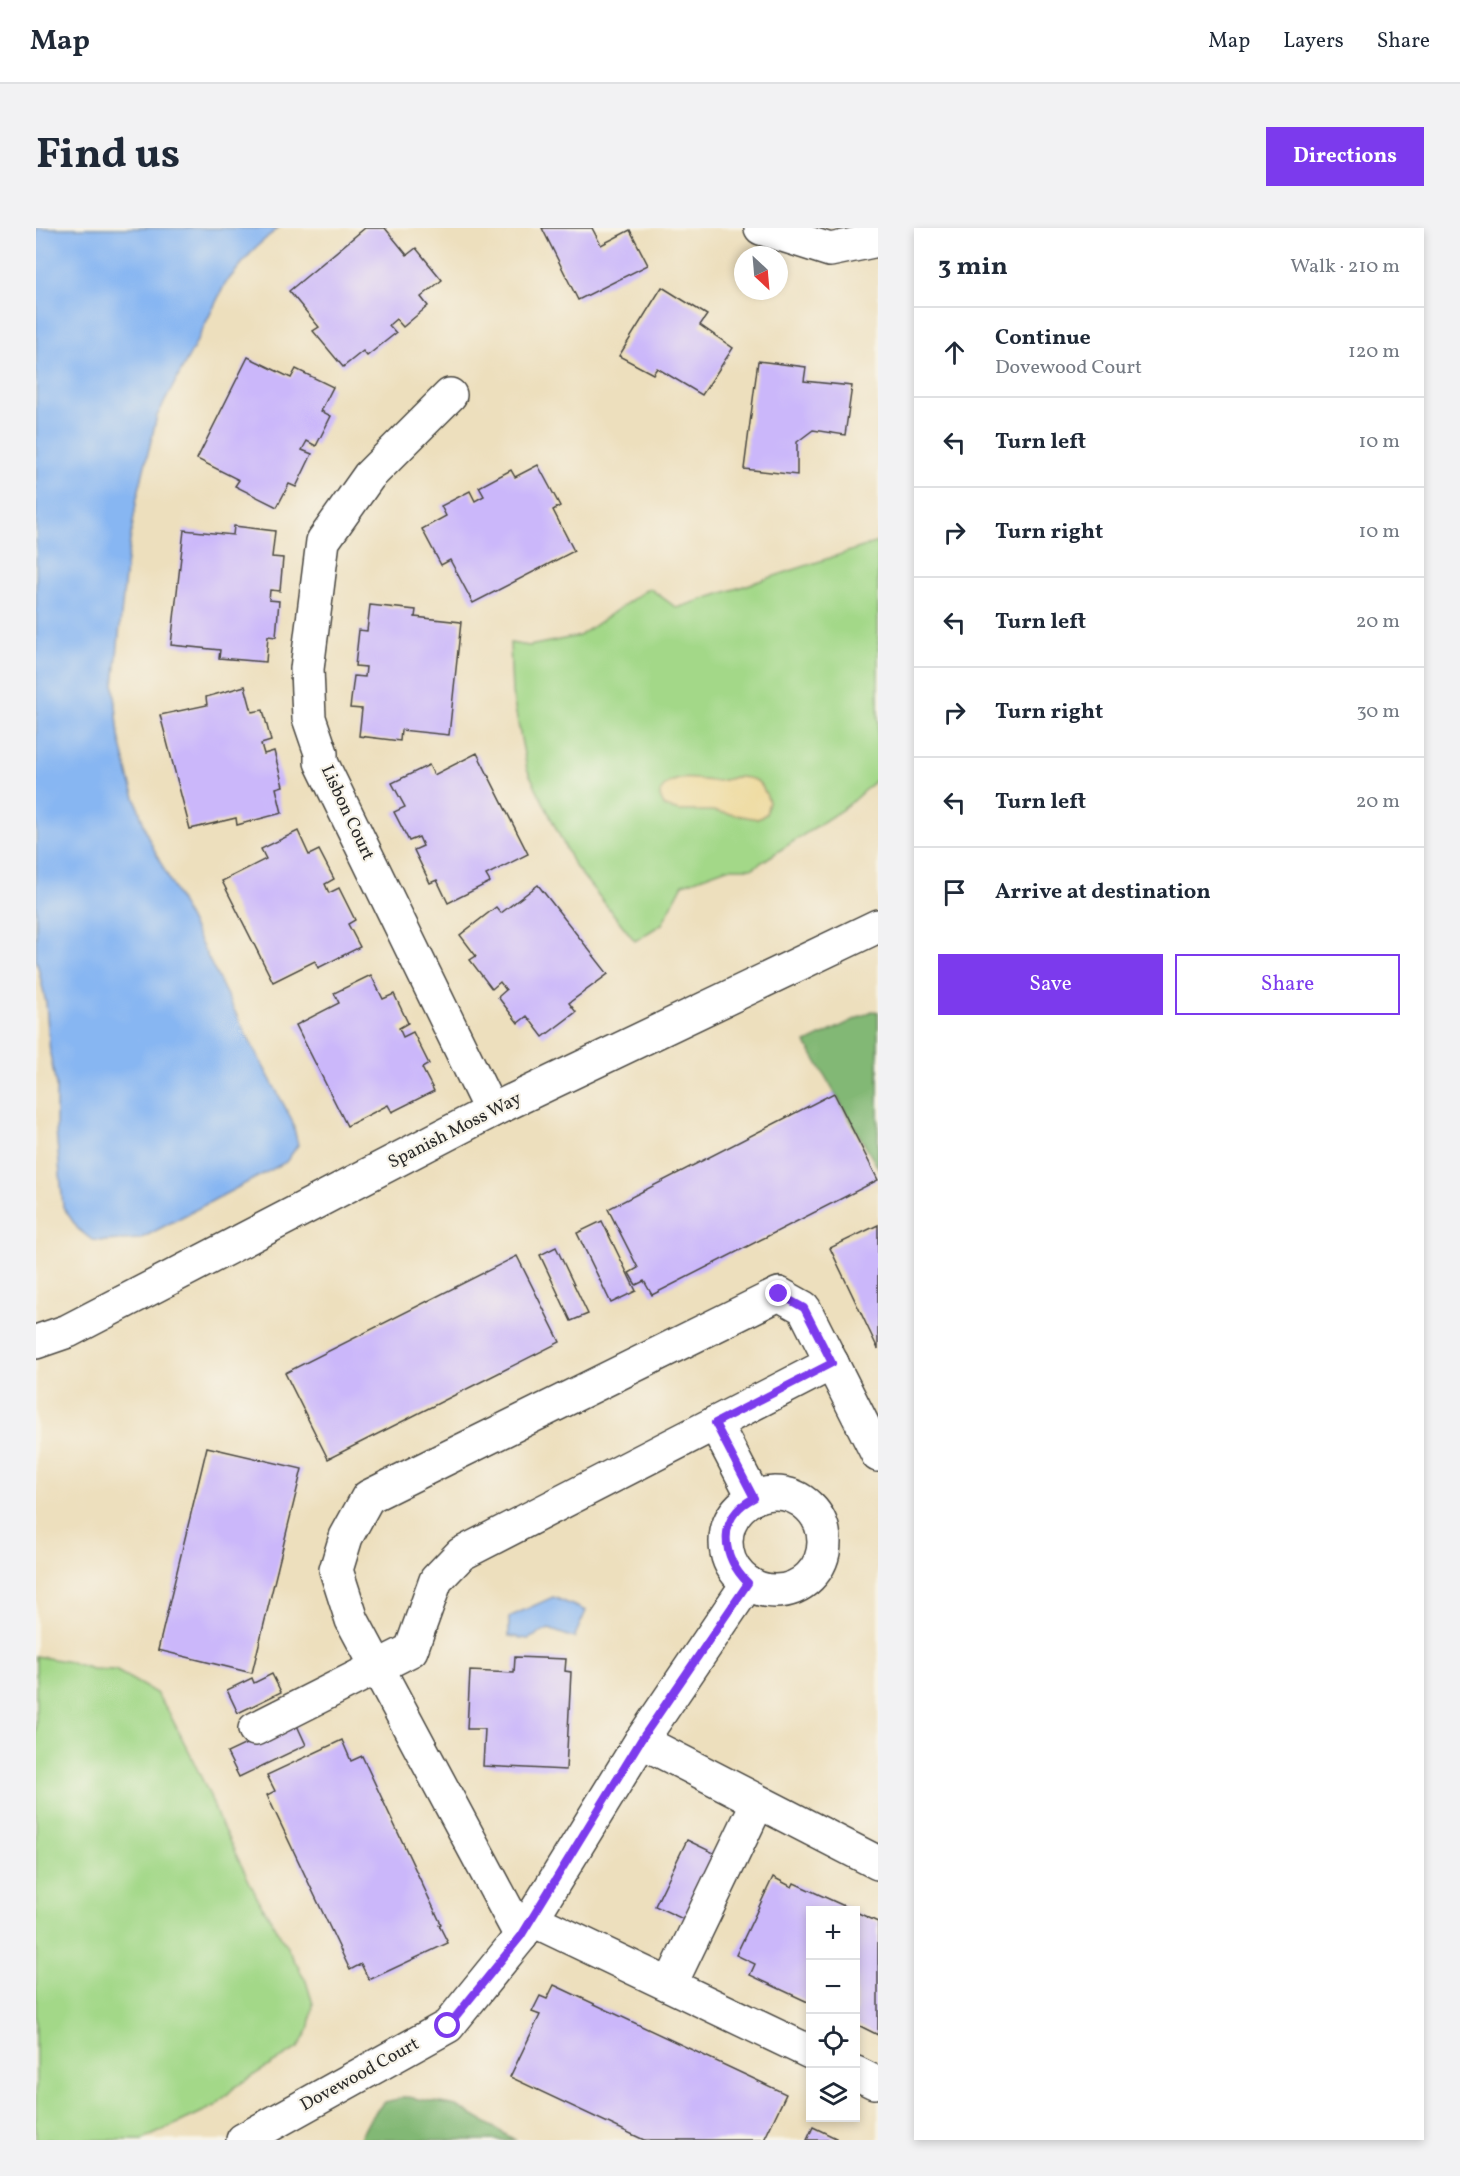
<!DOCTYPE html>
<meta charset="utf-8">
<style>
:root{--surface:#fff;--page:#f2f2f3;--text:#1f2937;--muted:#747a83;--line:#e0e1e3;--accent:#7c3aed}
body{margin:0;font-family:Vollkorn,serif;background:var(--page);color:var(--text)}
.controls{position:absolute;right:18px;bottom:18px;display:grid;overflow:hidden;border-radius:0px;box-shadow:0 3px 9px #0003}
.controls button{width:54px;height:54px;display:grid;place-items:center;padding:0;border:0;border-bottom:2px solid var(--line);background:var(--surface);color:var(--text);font:30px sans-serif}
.compass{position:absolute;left:698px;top:18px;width:54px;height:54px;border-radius:50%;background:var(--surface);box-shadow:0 3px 9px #0003;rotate:154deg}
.stop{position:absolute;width:18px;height:18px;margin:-14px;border:4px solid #7c3aed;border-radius:50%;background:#fff}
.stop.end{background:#7c3aed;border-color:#fff;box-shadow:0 2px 6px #0008}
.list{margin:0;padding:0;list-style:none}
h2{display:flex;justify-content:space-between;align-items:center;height:78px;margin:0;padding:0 24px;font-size:26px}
h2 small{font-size:20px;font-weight:400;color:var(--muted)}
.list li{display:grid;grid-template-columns:39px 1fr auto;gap:18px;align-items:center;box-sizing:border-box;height:90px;padding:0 24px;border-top:2px solid var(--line)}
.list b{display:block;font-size:22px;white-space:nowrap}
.list p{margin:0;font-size:20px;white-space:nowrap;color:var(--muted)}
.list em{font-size:20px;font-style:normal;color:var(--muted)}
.actions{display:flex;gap:12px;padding:18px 24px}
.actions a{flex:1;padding:14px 0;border:2px solid var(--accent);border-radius:0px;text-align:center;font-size:21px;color:var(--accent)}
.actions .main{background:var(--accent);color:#fff}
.icon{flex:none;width:33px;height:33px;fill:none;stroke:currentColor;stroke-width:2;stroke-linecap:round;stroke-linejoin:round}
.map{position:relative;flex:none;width:842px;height:1912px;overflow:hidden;border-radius:0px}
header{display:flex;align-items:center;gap:36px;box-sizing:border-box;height:84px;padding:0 30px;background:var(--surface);border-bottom:2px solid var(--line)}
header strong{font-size:28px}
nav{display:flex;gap:33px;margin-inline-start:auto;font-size:21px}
.intro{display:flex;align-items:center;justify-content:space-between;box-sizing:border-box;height:144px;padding:0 36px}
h1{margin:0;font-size:42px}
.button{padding:15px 27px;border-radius:0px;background:var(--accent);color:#fff;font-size:21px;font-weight:700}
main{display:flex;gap:36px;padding:0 36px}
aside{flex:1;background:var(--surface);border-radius:0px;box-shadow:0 3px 9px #0003}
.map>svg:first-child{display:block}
.green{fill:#a3d888;stroke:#67825a;stroke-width:1.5}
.forest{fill:#82b874;stroke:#567250;stroke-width:1.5}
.sand{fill:#eeda9e;stroke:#8c8264;stroke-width:1.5}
.water{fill:#87b6f2;stroke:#59708e;stroke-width:1.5}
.building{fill:#cbb7fa}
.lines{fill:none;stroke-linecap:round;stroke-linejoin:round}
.minor-casing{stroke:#484641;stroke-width:36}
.minor{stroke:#fff;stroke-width:33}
.route{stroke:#7c3aed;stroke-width:8}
.labels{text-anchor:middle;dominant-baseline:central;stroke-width:4.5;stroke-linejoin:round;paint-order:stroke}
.street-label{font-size:18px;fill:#2b2b2b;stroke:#f7f3e8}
</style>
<header>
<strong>Map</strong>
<nav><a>Map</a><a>Layers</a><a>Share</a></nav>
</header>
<div class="intro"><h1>Find us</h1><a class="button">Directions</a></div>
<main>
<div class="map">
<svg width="842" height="1912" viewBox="0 0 842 1912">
<rect width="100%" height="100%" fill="#f7f3e8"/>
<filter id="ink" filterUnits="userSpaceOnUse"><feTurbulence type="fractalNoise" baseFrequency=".0167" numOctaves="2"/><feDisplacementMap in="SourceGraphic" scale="12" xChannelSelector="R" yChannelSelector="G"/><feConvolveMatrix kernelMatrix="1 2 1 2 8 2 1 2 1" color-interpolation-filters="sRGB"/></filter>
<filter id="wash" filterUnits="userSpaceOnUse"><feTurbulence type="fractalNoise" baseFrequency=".008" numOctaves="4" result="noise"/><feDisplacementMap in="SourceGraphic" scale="24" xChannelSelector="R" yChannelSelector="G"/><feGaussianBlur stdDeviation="1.35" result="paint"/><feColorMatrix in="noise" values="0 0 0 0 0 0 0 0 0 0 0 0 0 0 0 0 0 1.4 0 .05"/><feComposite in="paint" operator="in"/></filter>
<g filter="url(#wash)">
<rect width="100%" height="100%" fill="#eddfbd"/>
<g class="green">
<path d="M842 314V550L810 579 717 640H691L647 656 626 696 599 713 538 637 491 541 476 465 474 415 493 418 543 408 613 360 641 380Z"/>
<path d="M0 1428 34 1434 56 1441 79 1442 120 1465 133 1485 154 1526 174 1568 182 1590 223 1673 236 1693 270 1753 277 1776 274 1799 262 1820 200 1858 179 1878 106 1912H0Z"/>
</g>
<g class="forest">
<path d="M836 783 842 784V940L770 815Z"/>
<path d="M372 1869 421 1878 479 1912H323L334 1891 348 1874Z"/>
</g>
<path class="sand" d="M699 549C721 549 726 553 733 574L730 586 722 591 677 583H644L629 579C624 570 621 565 629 558 644 545 663 553 680 553 686 553 693 551 699 549Z"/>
<g class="water">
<path d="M0 0H242L219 20 189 56 156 123 121 188 101 270 90 338 78 457 83 508 94 554 112 609 210 806 256 892 262 917 250 934 104 1011 68 1013 56 1012 42 1001 27 979 20 903V858L14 826 10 775 0 730Z"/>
<path d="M517 1369 550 1383 538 1410 513 1401 492 1411 473 1408V1389Z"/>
</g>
<g id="blocks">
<g class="building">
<path d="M329 0H349L371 27 380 20 406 52 385 69 392 78 367 99 360 91 353 97 360 105 331 128 327 123 307 139 277 103 283 99 253 63Z"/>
<path d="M506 0H556L565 17 594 2 612 37 542 72Z"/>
<path d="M626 59 671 87 664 97 697 120 666 167 621 140 617 146 583 128Z"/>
<path d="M212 129 255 150 260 141 297 159 285 183 295 188 280 218 271 213 266 222 276 226 260 259 253 256 241 279 199 258 203 252 161 231Z"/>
<path d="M722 133 770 139 768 153 816 158 809 207 777 202 761 214V247L708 241Z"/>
<path d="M502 237 524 278 517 282 538 323 437 375 414 332 405 337 386 301 410 288 405 278 434 263 439 273 448 268 443 259 475 242 479 249Z"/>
<path d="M198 298 239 303 236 329 247 330 244 363 234 362 233 372 243 373 240 409 232 408 230 434 183 430 184 422 135 417 148 302 197 307Z"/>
<path d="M334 377 380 382 379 389 425 394 413 507 365 502 364 513 323 508 326 481 314 480 318 448 329 449 330 439 319 438 323 402 331 403Z"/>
<path d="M209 458 216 484 227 482 235 513 225 516 228 526 238 523 247 558 240 560 246 585 201 597 200 590 154 601 124 487 171 477 170 469Z"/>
<path d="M441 525 492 626 450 647 454 654 412 675 401 652 394 655 378 622 387 618 383 609 373 613 358 584 369 579 356 555 393 537 398 547Z"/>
<path d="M262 603 273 627 283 622 298 651 289 656 293 665 303 660 319 692 312 696 324 719 282 740 279 733 237 754 186 653 230 631 225 621Z"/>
<path d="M502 657 572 746 533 775 540 784 507 809 491 788 482 795 462 769 470 762 464 754 456 761 434 732 440 728 424 707 460 679 465 685Z"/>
<path d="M335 747 347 771 358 766 372 795 363 800 367 809 377 804 393 836 386 840 398 863 356 884 352 877 311 898 260 797 303 775 298 765Z"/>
<path d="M798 865 842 952 616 1067 608 1053 600 1057 593 1045 602 1040 572 981Z"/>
<path d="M566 993 600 1063 575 1075 541 1005Z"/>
<path d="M842 997V1121L794 1020Z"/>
<path d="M520 1019 552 1086 535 1093 504 1027Z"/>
<path d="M481 1028 524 1114 292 1231 249 1145Z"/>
<path d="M171 1219 266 1241 216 1445 122 1422Z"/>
<path d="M479 1429 530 1431 529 1443 535 1444 530 1542 447 1538 449 1501H431L434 1443 478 1445Z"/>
<path d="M236 1446 245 1464 202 1485 191 1462 216 1450 218 1455Z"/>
<path d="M259 1493 270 1517 203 1549 191 1525Z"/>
<path d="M306 1512 315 1533 326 1528 405 1696 403 1697 412 1715 333 1752 325 1736 314 1742 231 1567 239 1563 231 1547Z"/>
<path d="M651 1612 680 1626 649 1692 619 1678Z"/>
<path d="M737 1649 756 1659 758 1655 817 1682H774V1775L714 1747 719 1736 700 1727Z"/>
<path d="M820 1684 842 1694V1807L820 1796Z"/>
<path d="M518 1757 750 1866 728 1912H608L474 1849 504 1787 496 1784 504 1768 511 1771Z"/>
<path d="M777 1899 800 1910 799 1912H771Z"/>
</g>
</g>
</g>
<g filter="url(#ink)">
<use href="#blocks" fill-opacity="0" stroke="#484641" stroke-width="1.5"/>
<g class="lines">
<g class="minor-casing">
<g id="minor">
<path d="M725 0 794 22 842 12"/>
<path d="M414 167 333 248 287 313 271 441 273 490 285 525V534L455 883"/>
<path d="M0 1114 32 1103 455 883 842 698"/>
<path d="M679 1195 718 1270"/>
<circle cx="739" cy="1314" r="49"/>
<path d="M219 1501 375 1422 400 1352 425 1326 796 1135"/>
<path d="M605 1513 842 1635"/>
<path d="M495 1691 774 1824"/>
<path d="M485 1708 316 1392 300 1342 310 1309 332 1269 743 1066 768 1080 842 1227"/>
<path d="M634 1757 722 1574"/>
<path d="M820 1845 838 1854"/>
<path d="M207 1912 412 1798 485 1708 605 1513 712 1355"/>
</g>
</g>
<use href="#minor" class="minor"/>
</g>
</g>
<g class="lines" filter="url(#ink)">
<path class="route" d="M412 1798 485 1708 605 1512 712 1355C685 1329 680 1289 718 1270L679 1195 796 1135 768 1080 743 1066"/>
</g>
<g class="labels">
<g class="street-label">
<text transform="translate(311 585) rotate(65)">Lisbon Court</text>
<text transform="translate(419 903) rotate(-27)">Spanish Moss Way</text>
<text transform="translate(324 1847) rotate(-29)">Dovewood Court</text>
</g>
</g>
</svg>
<div class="controls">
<button>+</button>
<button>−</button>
<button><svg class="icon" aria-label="locate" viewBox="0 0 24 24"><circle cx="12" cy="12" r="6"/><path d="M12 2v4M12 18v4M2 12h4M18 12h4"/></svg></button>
<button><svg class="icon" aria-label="layers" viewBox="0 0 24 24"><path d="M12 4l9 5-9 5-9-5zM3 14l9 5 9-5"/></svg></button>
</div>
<svg class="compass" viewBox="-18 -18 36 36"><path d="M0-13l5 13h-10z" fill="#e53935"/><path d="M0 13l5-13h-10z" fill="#747a83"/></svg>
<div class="stop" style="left:412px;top:1798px"></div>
<div class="stop end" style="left:743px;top:1066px"></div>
</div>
<aside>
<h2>3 min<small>Walk · 210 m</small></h2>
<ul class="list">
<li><svg class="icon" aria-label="ahead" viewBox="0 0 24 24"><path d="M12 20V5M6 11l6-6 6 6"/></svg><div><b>Continue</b><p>Dovewood Court</p></div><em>120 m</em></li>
<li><svg class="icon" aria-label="left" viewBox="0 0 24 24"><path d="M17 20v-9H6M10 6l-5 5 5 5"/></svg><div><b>Turn left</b></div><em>10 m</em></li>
<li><svg class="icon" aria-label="right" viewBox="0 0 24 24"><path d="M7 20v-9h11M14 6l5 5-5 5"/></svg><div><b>Turn right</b></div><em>10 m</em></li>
<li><svg class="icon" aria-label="left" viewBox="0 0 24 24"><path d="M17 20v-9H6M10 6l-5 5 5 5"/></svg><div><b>Turn left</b></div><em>20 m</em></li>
<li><svg class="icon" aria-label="right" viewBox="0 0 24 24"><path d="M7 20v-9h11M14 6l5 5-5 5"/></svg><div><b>Turn right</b></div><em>30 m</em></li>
<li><svg class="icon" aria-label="left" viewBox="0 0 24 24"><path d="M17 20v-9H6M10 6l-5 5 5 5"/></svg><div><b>Turn left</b></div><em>20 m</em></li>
<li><svg class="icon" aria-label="arrive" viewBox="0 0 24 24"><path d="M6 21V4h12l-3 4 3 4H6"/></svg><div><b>Arrive at destination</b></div></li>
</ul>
<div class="actions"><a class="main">Save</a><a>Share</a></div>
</aside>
</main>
